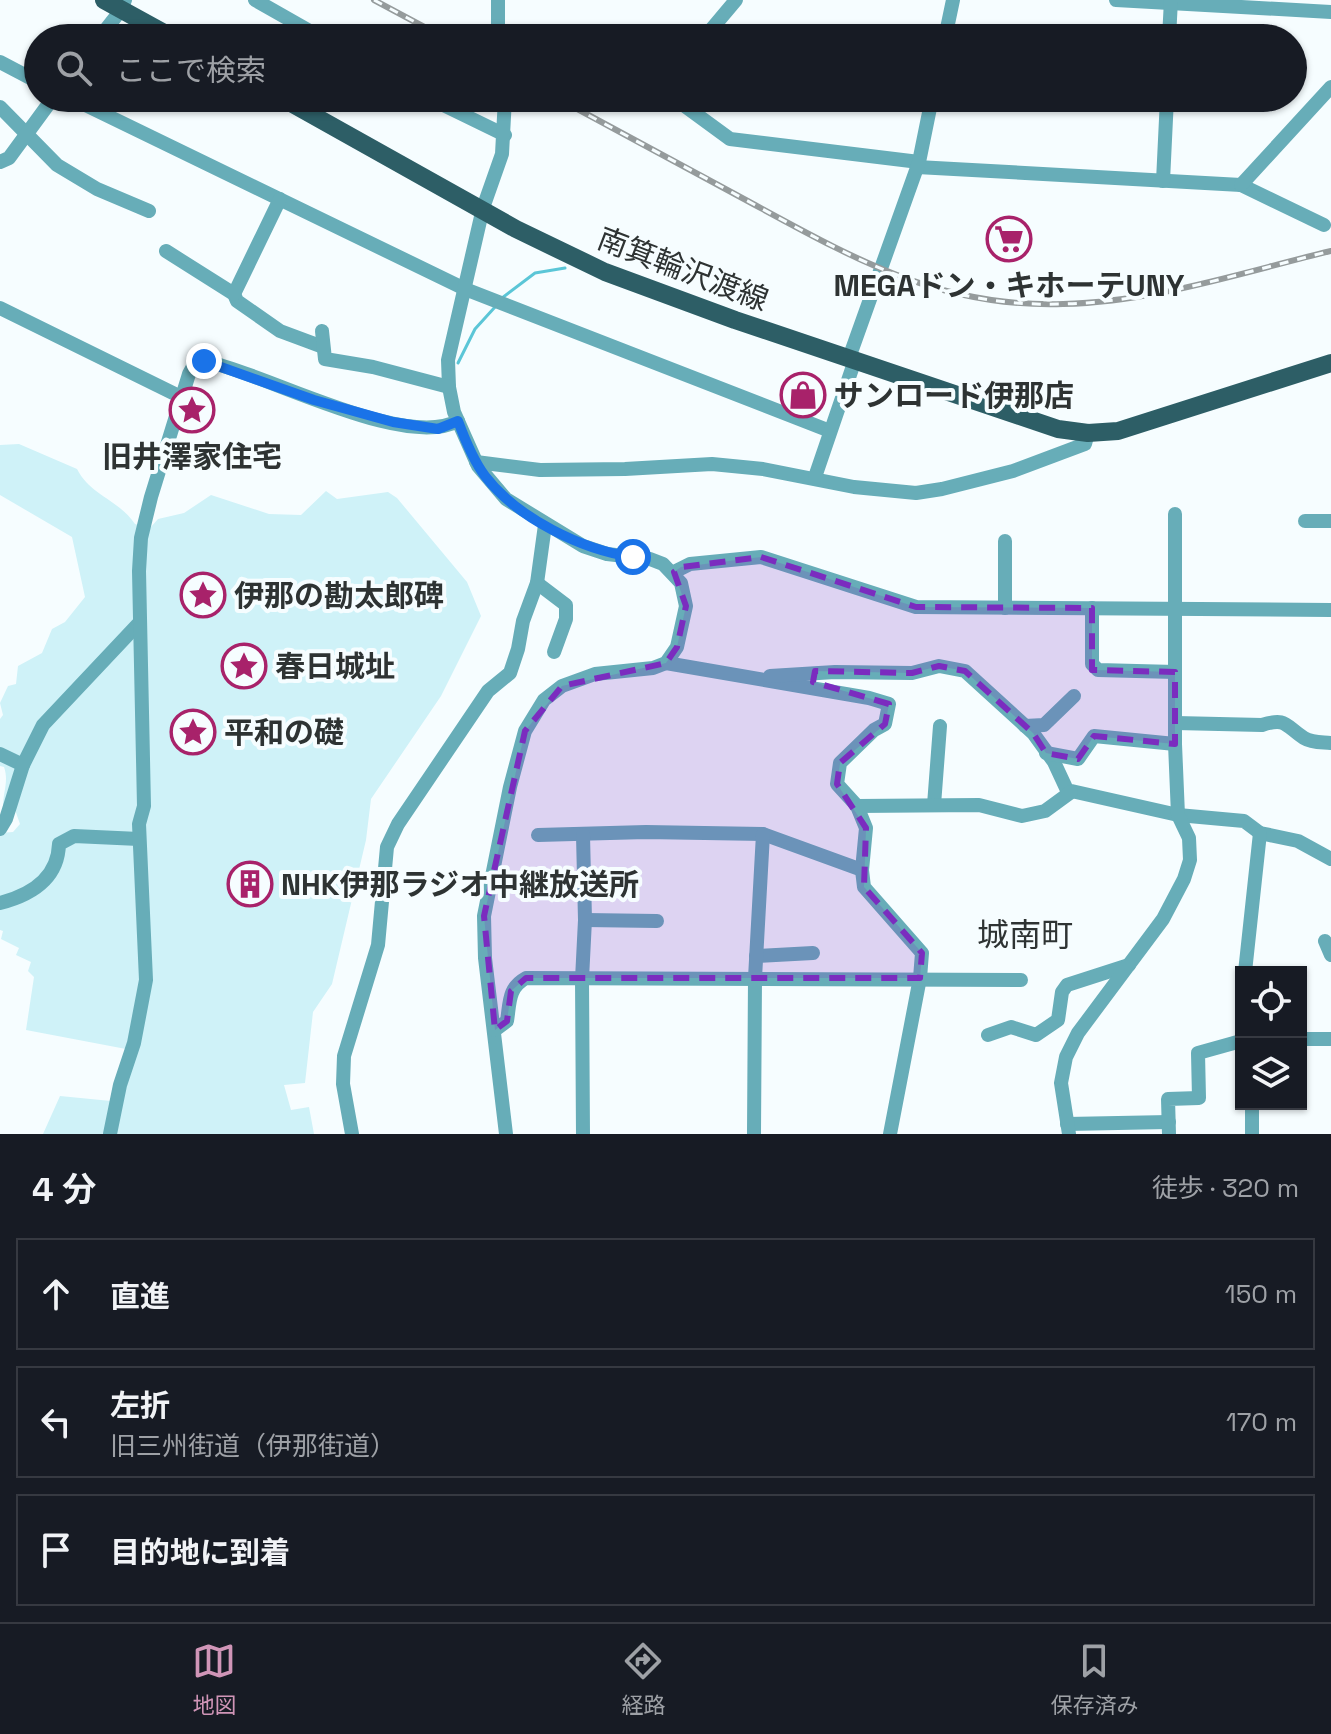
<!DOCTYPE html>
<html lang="ja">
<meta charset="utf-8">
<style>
:root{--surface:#171b24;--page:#242831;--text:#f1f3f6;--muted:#9ea1a6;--line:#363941;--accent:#d095b7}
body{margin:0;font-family:"Space Grotesk","Noto Sans JP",sans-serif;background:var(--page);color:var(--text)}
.controls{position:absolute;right:24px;bottom:24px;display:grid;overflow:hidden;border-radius:0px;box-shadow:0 2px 6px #0004}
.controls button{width:72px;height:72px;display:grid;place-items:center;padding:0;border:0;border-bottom:2px solid var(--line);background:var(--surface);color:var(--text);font:40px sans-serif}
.stop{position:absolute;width:24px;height:24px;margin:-18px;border:6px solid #1a73e8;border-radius:50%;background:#fff}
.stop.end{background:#1a73e8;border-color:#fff;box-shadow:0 2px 8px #0008}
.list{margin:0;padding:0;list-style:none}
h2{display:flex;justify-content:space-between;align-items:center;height:104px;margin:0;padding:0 32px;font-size:34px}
h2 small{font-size:26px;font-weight:400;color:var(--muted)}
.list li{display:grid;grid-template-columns:52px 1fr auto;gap:24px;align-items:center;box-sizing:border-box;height:112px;margin:0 16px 16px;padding:0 16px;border:2px solid var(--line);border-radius:0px}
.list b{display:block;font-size:30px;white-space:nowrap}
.list p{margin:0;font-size:26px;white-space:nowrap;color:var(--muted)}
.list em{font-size:26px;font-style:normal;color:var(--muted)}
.icon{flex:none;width:44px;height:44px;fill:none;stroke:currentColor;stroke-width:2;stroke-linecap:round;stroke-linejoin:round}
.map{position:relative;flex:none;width:1331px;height:1134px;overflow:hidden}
.search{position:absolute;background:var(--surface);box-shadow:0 2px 6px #0004;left:24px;right:24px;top:24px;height:88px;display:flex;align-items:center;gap:20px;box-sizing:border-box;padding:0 28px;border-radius:44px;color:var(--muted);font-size:30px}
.sheet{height:488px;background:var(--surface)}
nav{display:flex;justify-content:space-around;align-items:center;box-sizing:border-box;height:112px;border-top:2px solid var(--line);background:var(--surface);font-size:22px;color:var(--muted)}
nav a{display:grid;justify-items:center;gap:4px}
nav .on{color:var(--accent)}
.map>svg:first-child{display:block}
.green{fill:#cff2f8}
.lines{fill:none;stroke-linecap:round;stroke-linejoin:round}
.stream{stroke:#5bc6d7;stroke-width:3}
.minor{stroke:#67adb8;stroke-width:14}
.major{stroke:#2d5e66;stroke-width:18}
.rail-casing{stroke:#959b9c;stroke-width:6}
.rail{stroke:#f6fdff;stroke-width:3;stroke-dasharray:9;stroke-linecap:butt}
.route{stroke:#1a73e8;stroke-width:10}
.marked{fill:#7b2cbf;fill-opacity:0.2;stroke:#7b2cbf;stroke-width:6;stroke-dasharray:16 10;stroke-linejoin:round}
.labels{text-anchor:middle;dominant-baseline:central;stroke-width:8;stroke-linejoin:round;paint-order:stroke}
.street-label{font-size:30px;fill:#2e3333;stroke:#f6fdff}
.poi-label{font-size:30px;font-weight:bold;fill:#2e3333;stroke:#f6fdff;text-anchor:start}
.neighbourhood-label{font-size:32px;fill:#2e3333;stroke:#f6fdff}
</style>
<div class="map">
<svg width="1331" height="1134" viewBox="0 0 1331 1134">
<rect width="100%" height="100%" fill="#f6fdff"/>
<path class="green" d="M19 444 77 469C90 495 119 500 135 524L150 528 158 519 184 513 211 495 269 514 301 515 326 491 337 499 388 492 397 498 467 582 481 616 441 696 371 799 366 840 332 984 313 1012 305 1083 284 1085 291 1110 309 1107 314 1134H43L60 1096 111 1101 126 1049 26 1030 34 977 28 971 31 962 16 955 19 948 1 939 3 931 0 930V833L13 832 20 824 14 807H3C3 792 9 781 4 767L0 766V719L3 715 0 703 8 686 16 684 18 666 42 653 52 629 65 622 85 597 72 537 0 495V445Z"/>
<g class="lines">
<g class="stream">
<path d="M502 298 535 273 565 268"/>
<path d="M458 363 475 329 495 307"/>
</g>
<g class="minor">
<path d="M255 0 322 38"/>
<path d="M1116 0 1331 12"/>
<path d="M99 38 121 10 125 0"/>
<path d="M498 38V0"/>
<path d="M704 38 736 0"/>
<path d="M945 38 953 0"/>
<path d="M1169 38 1171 0"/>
<path d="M0 62 38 82"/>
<path d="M71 98 465 289 830 431"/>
<path d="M429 98 505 135"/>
<path d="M505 98 502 154 483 208 448 360 449 387 454 412 478 466 506 499 583 546 607 554 650 559 663 564 681 583 686 606 677 647 666 663 653 668 595 674 562 686 544 700 525 731 510 787 484 916 485 958 506 1134"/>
<path d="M674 98 730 139 919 162"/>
<path d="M0 107 57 165 97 189 149 211"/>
<path d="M0 162 9 158 53 98"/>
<path d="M917 167 1241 185 1324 225"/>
<path d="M1163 181 1167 98"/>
<path d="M1241 185 1331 87"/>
<path d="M166 251 234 294 237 301 280 331 323 347"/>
<path d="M234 294 280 199"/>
<path d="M0 308 181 397"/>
<path d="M322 331 325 359 373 367 449 387"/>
<path d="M849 358 919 162 932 98"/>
<path d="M476 462 540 470 625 469 712 464 763 469 854 487 916 493 942 489 1013 471 1085 444 1088 433"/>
<path d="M815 477 855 360"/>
<path d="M1305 521H1331"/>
<path d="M1005 541V608"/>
<path d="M674 572 690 564 761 557 916 607 1331 610"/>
<path d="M537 583 566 605V619L554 652"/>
<path d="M1092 608V664L1098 670 1175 672"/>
<path d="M666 663 869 698 889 704 885 724 874 730 840 763 837 784 857 806 866 828 862 870 864 887 922 953 920 978 890 1134"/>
<path d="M770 676 835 672 912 673 939 666 965 671 1033 733 1054 762 1067 790 1178 815 1244 821 1260 833 1298 841 1331 859"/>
<path d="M1176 723 1262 725C1287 717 1285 726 1304 738 1312 743 1322 742 1331 743"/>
<path d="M1025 726 1044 725 1074 696"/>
<path d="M1046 753 1078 759 1094 736 1175 744"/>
<path d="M0 754 23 765"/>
<path d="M934 805 940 726"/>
<path d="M857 806 979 805 1022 816 1045 811 1071 792"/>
<path d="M0 829 6 819 23 765 43 725 140 622"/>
<path d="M538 835 646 832 763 834 862 870"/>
<path d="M0 903C31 895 58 879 59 844L74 836 139 839"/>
<path d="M585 920 657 921"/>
<path d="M1325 941 1331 955"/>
<path d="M756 956 813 953"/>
<path d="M1245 972 1260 833"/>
<path d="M495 1030 507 1021C510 1002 508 988 526 978L1021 980"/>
<path d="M988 1035 1011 1027 1036 1035 1058 1020 1062 992 1067 985 1129 965"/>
<path d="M1301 1039H1331"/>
<path d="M1067 1124 1169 1122"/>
<path d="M110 1134 120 1085 134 1043 146 980 139 824 144 806 139 571 141 538 151 497 189 374 194 365 205 361C265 373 403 450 458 421"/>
<path d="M352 1134 343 1084 344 1056 378 945 387 847 398 824 488 691 510 673 518 649 523 621 537 583 545 525"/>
<path d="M583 1134 582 979 585 920 583 835"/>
<path d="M754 1134 755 978 763 834"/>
<path d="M1069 1134 1061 1083 1066 1057 1078 1033 1163 919 1184 879 1190 860 1189 838 1178 815 1175 744V514"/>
<path d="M1169 1134 1168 1099 1199 1098 1198 1053 1241 1041"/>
<path d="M1252 1134V1104"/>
</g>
<g class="major">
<path d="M104 0 173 38"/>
<path d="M282 98 516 229 605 272 735 320 1058 429 1088 433 1118 431 1331 363"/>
</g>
<g class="rail-casing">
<g id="rail">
<path d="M374 0 445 38"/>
<path d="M557 98C619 132 682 165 744 199 851 257 937 308 1063 304 1154 302 1243 272 1331 251"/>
</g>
</g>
<use href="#rail" class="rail"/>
</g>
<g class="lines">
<path class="route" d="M204 361 314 400 393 422 438 429 458 421C465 440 473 460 485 476 517 518 582 550 633 557"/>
</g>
<path class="marked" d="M761 557 916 607 1092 608V670L1175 672V744L1094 736 1078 759 1046 753 1033 733 965 671 939 666 912 673 815 671 813 682 889 704 885 724 840 763 837 784 866 828 864 887 922 953 920 978H526L511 991 507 1021 495 1030 484 916 525 731 562 686 666 663 677 647 686 606 674 572 681 567Z"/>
<defs>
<g id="supermarket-ring" transform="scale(2.3)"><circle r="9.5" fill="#f6fdff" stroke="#a8226a" stroke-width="1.5"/><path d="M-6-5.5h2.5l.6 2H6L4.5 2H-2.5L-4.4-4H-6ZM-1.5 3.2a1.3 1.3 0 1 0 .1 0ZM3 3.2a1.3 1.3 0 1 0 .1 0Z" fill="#a8226a"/></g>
<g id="shop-ring" transform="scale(2.3)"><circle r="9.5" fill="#f6fdff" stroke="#a8226a" stroke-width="1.5"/><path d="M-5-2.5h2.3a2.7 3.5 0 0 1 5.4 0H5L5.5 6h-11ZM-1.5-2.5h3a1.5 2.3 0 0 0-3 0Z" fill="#a8226a"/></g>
<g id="sight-ring" transform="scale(2.3)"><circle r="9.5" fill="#f6fdff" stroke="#a8226a" stroke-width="1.5"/><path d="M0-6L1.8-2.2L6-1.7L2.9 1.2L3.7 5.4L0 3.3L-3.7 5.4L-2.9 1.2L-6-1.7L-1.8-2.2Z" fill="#a8226a"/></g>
<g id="building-ring" transform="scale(2.3)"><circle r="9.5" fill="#f6fdff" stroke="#a8226a" stroke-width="1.5"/><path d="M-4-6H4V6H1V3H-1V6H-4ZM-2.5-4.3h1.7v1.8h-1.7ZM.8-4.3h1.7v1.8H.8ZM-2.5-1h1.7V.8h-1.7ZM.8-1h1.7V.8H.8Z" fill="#a8226a"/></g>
</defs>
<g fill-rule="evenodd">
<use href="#supermarket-ring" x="1009" y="239"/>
<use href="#shop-ring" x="803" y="395"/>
<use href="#sight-ring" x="192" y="410"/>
<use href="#sight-ring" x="203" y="595"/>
<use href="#sight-ring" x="244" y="666"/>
<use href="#sight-ring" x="193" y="732"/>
<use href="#building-ring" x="250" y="884"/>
</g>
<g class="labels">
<g class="street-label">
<text transform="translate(683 269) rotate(21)">南箕輪沢渡線</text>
</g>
<g class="poi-label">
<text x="1009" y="285" text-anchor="middle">MEGAドン・キホーテUNY</text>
<text x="834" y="395">サンロード伊那店</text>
<text x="192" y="456" text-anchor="middle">旧井澤家住宅</text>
<text x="234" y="595">伊那の勘太郎碑</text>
<text x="275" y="666">春日城址</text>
<text x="224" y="732">平和の礎</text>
<text x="281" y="884">NHK伊那ラジオ中継放送所</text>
</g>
<g class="neighbourhood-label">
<text x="1025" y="935">城南町</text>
</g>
</g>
</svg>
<div class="controls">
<button><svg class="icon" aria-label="locate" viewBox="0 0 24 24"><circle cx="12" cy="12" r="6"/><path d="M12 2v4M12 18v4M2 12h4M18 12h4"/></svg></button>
<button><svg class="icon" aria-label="layers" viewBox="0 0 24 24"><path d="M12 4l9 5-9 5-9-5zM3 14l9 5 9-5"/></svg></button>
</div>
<div class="stop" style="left:633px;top:557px"></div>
<div class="stop end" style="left:204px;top:361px"></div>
<div class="search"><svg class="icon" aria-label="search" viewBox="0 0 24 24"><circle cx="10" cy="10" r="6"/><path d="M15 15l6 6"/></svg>ここで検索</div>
</div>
<section class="sheet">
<h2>4 分<small>徒歩 · 320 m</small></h2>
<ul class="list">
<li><svg class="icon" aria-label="ahead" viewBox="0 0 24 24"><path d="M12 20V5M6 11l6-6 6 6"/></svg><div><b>直進</b></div><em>150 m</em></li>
<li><svg class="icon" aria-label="left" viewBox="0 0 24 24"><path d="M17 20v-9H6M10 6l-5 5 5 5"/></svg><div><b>左折</b><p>旧三州街道（伊那街道）</p></div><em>170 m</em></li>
<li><svg class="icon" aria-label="arrive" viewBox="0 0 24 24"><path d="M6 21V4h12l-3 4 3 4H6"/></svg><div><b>目的地に到着</b></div></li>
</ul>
</section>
<nav>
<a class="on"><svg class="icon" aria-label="map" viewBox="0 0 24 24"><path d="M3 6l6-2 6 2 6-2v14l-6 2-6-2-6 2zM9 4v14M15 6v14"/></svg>地図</a>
<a><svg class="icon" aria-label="directions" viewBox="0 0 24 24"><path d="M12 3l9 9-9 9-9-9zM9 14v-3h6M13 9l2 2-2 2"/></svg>経路</a>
<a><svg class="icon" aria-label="saved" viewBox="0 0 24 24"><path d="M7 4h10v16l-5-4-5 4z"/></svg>保存済み</a>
</nav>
